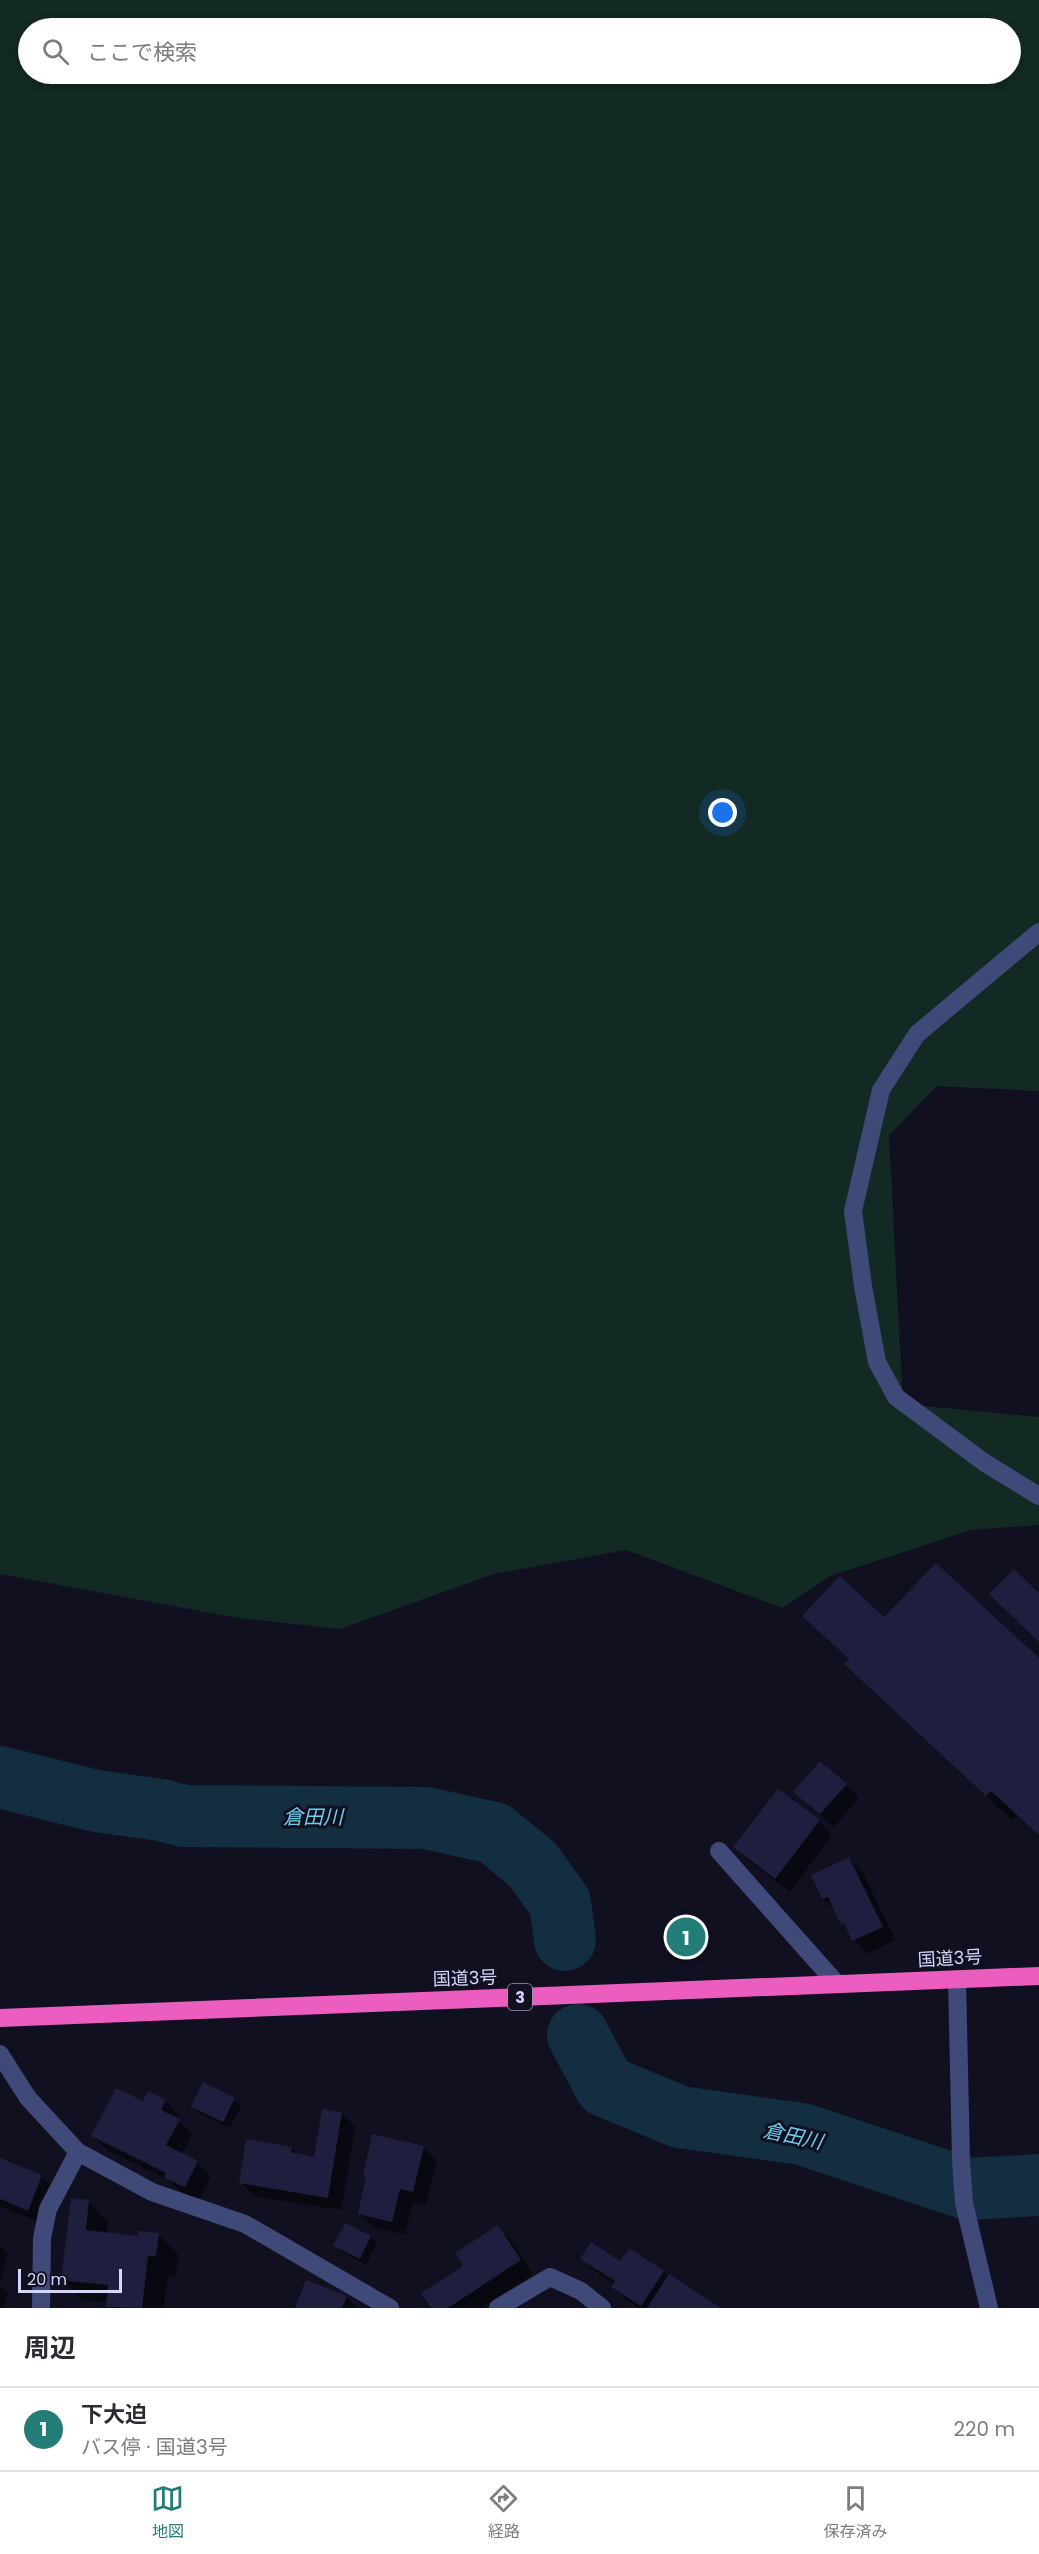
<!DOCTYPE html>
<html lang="ja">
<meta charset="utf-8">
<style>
:root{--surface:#fff;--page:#f7f7f7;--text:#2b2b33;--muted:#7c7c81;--line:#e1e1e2;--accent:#247c76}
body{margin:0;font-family:Poppins,"Noto Sans JP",sans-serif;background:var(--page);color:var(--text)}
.scale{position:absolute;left:18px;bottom:15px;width:104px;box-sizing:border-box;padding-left:6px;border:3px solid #d4d7fa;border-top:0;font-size:16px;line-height:21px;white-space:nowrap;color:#d4d7fa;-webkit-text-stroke:4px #101020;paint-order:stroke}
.you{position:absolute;left:723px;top:813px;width:21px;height:21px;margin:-15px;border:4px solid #fff;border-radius:50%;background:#1a73e8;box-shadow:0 0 0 9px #1a73e833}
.badge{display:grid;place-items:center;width:39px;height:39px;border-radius:50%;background:var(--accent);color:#fff;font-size:20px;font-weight:700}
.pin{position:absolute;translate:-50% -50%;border:3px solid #fff;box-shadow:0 2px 6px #0006}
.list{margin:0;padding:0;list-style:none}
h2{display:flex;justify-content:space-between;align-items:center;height:78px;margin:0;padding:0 24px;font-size:26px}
h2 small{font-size:20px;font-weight:400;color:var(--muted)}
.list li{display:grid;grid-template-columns:39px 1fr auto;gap:18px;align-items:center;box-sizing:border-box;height:84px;padding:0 24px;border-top:2px solid var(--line)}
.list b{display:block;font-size:22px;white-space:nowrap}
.list p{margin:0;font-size:20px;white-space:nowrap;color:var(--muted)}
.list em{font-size:20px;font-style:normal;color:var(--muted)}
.icon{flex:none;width:33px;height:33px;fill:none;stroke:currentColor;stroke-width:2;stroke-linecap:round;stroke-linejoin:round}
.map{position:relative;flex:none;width:1039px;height:2308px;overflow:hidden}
.search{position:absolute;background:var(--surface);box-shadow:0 3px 9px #0003;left:18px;right:18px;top:18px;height:66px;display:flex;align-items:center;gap:15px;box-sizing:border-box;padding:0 21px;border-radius:33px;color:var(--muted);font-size:22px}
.sheet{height:162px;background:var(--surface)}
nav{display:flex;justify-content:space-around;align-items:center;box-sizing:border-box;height:84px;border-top:2px solid var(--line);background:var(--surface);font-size:16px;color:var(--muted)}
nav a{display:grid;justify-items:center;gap:3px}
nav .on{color:var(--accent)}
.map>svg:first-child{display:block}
.green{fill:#132924;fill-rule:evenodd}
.shadow{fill:#0007}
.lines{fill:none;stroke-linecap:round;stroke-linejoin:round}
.river{stroke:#132e40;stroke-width:62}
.building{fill:#1e1e3e}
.minor{stroke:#404a79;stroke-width:18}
.highway{stroke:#eb5dbe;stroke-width:18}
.labels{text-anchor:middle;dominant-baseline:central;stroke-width:6;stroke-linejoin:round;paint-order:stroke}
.shield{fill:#101020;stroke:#999bb9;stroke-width:1.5}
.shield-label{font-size:16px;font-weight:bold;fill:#d4d7fa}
.street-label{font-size:18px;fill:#d4d7fa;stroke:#101020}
.water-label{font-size:20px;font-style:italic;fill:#6ecced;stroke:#101020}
</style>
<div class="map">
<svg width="1039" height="2308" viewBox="0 0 1039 2308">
<rect width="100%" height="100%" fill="#101020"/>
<path class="green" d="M0 0H1039V1091L937 1086 889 1135 903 1404 1039 1417V1525L971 1530 830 1576 782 1608 626 1550 494 1574 340 1629 238 1618 0 1574ZM28 28H1010V74H28Z"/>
<g class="shadow">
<path d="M804 1616 885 1619 1039 1660V1835L1017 1815 1012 1820 872 1690 846 1664 850 1660Z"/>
<path d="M846 1785 859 1798 834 1827 795 1792Z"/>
<path d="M819 1821 832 1835 790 1892 749 1861 735 1847Z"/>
<path d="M849 1859 863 1872 895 1940 867 1954 854 1940 836 1911 823 1898Z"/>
<path d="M203 2084 234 2100 241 2106 230 2128 199 2113 193 2106Z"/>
<path d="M165 2101 178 2115 176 2119 192 2134 182 2155 197 2162 211 2176 199 2200 180 2191 169 2181 107 2150 93 2136 144 2103Z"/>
<path d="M342 2113 355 2127 341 2210 254 2196 240 2182 291 2148 299 2155 315 2158Z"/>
<path d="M423 2147 437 2161 426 2205 413 2202 405 2235 373 2227 359 2214Z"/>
<path d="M0 2159 41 2176 55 2190 41 2223 0 2206Z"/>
<path d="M88 2201 108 2222 107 2234 139 2238 158 2234 178 2254 176 2276 168 2275 164 2308H109L108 2302 83 2300 63 2280Z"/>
<path d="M346 2225 371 2237 377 2244 366 2265 342 2252 335 2246Z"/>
<path d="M497 2227 511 2240 533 2274 482 2308H433Z"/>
<path d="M0 2246 8 2254 0 2282Z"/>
<path d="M582 2258 663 2272 719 2308H639L626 2300 613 2286 614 2284 596 2272Z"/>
<path d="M0 2286 8 2293 3 2308H0Z"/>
<path d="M346 2297 357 2308H296Z"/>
</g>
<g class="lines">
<g class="river">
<path d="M0 1777 96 1801 161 1810 184 1816 426 1818 494 1833 533 1865 560 1903 565 1940"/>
<path d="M578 2035 605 2086 680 2117 802 2134 968 2189 1039 2185"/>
</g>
</g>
<g class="building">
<path d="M936 1563 1039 1658V1835L991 1791 986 1796 844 1664 849 1659 802 1616 840 1576 884 1617Z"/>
<path d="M1014 1569 1039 1593V1642L989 1594Z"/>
<path d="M820 1761 847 1784 820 1814 793 1792Z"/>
<path d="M778 1789 820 1820 775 1879 733 1847Z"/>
<path d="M849 1857 883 1927 852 1941 844 1923 841 1925 828 1897 822 1899 811 1875Z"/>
<path d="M203 2082 235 2098 223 2122 191 2107Z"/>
<path d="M116 2088 143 2101 148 2091 166 2100 161 2110 180 2119 166 2145 198 2161 185 2187 164 2178 166 2173 91 2136Z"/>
<path d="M322 2109 342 2112 328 2198 239 2183 246 2139 292 2147 291 2152 314 2157Z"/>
<path d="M372 2134 424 2146 413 2192 400 2189 392 2222 358 2214 366 2176 363 2175Z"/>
<path d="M0 2158 42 2175 28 2211 0 2199Z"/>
<path d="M71 2198 89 2200 86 2230 138 2236V2231L159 2233 156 2256H148L142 2308 106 2307 108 2285 61 2280Z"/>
<path d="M345 2223 371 2236 360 2259 333 2246Z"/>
<path d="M498 2225 521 2260 448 2308H431L421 2293 463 2266 455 2253Z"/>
<path d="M591 2242 620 2261 629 2248 664 2271 641 2306 611 2287 615 2281 580 2259Z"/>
<path d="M669 2274 721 2308H647Z"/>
<path d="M306 2280 347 2296 342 2308H295Z"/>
</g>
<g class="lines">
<g class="minor">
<path d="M1039 932 917 1034 881 1090 853 1211 863 1286 877 1362 896 1397 985 1463 1039 1496"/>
<path d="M719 1851 837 1984"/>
<path d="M957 1979 961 2160 964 2203 989 2308"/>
<path d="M0 2054 28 2098 78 2152 152 2192 245 2224 390 2308"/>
<path d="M41 2308 42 2238 48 2209 78 2152"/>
<path d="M498 2308 550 2277 581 2291 602 2308"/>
</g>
<path class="highway" d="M0 2018 1039 1976"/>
</g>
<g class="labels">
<rect class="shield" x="508" y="1984" width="24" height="26" rx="4.5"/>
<g class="shield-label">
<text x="520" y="1997">3</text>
</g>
<g class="street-label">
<text transform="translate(950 1958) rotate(-3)">国道3号</text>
<text transform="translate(465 1978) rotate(-2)">国道3号</text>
</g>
<g class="water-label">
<text x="313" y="1817">倉田川</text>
<text transform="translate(793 2136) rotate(12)">倉田川</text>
</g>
</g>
</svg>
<div class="scale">20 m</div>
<div class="you"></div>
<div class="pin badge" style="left:686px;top:1937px">1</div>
<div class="search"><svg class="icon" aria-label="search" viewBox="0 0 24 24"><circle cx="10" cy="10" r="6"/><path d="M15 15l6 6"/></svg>ここで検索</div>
</div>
<section class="sheet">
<h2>周辺<small></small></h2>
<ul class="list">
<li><span class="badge">1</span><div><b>下大迫</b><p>バス停 · 国道3号</p></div><em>220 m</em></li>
</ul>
</section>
<nav>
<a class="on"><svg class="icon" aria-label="map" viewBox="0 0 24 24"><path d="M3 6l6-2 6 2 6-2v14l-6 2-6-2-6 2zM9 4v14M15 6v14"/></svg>地図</a>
<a><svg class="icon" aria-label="directions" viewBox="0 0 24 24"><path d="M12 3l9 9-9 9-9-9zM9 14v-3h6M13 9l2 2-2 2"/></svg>経路</a>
<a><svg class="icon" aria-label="saved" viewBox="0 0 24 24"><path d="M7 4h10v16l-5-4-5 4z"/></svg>保存済み</a>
</nav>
